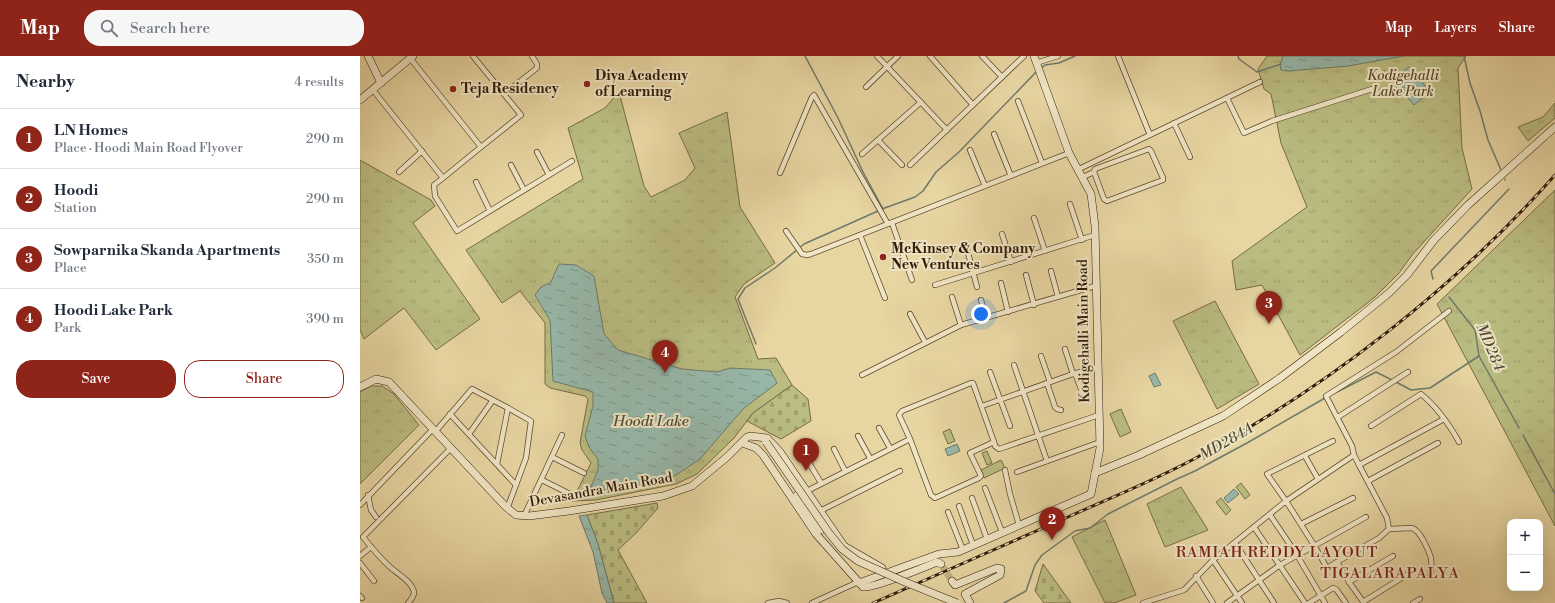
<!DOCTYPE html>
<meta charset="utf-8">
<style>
:root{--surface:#fff;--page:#f6f6f7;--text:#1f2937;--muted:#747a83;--line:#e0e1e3;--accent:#8f2418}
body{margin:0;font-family:"Libre Bodoni",serif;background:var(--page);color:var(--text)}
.controls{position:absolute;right:12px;bottom:12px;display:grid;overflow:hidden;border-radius:8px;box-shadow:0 4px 16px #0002}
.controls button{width:36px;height:36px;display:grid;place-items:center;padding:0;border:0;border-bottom:1px solid var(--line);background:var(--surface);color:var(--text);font:20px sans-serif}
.you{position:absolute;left:621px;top:258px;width:14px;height:14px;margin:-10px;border:3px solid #fff;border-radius:50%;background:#1a73e8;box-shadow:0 0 0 6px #1a73e833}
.badge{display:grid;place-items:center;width:26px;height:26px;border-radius:50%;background:var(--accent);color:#fff;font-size:13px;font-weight:700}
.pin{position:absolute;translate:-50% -33px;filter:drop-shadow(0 1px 2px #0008)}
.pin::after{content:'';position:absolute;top:21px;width:14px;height:12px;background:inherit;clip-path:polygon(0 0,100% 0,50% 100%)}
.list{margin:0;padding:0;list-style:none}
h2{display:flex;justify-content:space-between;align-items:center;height:52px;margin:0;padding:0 16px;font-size:17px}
h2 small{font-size:13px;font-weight:400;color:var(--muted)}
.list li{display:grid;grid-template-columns:26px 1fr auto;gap:12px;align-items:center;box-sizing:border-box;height:60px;padding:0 16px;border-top:1px solid var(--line)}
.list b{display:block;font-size:15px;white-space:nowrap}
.list p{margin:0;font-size:13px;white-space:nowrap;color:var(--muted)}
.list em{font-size:13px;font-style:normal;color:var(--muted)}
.actions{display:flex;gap:8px;padding:12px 16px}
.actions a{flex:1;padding:9px 0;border:1px solid var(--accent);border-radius:16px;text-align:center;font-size:14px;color:var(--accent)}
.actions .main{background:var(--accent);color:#fff}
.icon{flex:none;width:22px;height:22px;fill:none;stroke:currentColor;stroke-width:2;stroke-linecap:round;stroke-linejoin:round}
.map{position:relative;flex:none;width:1195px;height:547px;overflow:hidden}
header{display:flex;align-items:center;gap:24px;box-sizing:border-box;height:56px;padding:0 20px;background:var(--accent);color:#fff}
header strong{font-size:19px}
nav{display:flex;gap:22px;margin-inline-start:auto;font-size:14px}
.search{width:280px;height:36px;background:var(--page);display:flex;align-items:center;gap:10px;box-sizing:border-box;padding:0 14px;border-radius:16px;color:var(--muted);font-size:15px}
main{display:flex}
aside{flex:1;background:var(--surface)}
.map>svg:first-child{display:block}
.grass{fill:url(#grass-tufts);stroke:#766c45}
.cemetery{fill:url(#cemetery-stones);stroke:#766c45}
.garden{fill:#babc81;stroke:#766c45}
.water{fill:url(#water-ripples);stroke:#6e7a6a}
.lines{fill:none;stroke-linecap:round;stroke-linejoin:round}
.stream{stroke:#6e7a6a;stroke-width:1.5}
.secondary-tunnel{stroke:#c3b083;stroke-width:7;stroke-dasharray:7 3.5;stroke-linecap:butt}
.street-casing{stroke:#5e4a2f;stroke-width:6}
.secondary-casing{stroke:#311c09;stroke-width:8}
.street{stroke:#efe4c3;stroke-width:4.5}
.secondary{stroke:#efe4c3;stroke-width:7}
.rail-casing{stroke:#311c09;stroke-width:3}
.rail{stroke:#efe4c3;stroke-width:1.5;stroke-dasharray:4.5;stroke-linecap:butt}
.secondary-bridge-casing{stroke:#311c09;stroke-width:8;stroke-linecap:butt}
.secondary-bridge{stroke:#efe4c3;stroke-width:7}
.poi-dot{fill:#8f2418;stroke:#efe4c3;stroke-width:1.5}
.labels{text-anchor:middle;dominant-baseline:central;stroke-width:4;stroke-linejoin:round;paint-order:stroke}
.poi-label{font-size:14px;font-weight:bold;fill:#311c09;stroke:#efe4c3;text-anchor:start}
.park-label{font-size:14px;font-style:italic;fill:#5a4c2d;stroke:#efe4c3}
.street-label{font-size:14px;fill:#311c09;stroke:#efe4c3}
.water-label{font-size:15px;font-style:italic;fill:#504b39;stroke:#efe4c3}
.neighbourhood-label{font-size:15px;letter-spacing:1px;fill:#7a1f14;stroke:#efe4c3}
</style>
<header>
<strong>Map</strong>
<div class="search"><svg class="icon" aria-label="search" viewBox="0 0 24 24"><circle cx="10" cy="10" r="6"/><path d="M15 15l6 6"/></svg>Search here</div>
<nav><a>Map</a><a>Layers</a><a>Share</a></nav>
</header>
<main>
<aside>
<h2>Nearby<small>4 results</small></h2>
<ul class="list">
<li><span class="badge">1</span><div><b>LN Homes</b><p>Place · Hoodi Main Road Flyover</p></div><em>290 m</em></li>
<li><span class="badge">2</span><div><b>Hoodi</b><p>Station</p></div><em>290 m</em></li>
<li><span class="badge">3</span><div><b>Sowparnika Skanda Apartments</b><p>Place</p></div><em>350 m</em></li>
<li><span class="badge">4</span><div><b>Hoodi Lake Park</b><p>Park</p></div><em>390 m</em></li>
</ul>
<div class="actions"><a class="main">Save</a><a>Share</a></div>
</aside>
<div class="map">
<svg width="1195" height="547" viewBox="0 0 1195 547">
<defs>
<pattern id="grass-tufts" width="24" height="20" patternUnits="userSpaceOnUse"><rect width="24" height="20" fill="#babc81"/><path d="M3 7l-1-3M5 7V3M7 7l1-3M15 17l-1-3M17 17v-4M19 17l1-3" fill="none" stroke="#a0a16e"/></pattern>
<pattern id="cemetery-stones" width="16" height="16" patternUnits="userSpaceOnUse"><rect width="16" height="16" fill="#babc81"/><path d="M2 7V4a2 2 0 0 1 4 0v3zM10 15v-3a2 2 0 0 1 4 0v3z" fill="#a0a16e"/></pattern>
<pattern id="water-ripples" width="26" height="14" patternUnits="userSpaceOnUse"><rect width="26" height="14" fill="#97b8aa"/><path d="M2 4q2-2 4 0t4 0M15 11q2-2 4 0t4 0" fill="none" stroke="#7c9589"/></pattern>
</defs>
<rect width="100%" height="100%" fill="#e7d5a2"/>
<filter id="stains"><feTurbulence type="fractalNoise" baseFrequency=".005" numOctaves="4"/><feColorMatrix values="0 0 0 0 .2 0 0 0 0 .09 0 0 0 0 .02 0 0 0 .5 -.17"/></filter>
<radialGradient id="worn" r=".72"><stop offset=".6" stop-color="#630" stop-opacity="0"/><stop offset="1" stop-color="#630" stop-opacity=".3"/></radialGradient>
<g class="grass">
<path d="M907 0H1106L1098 12 1102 92 1112 133 1052 199 1039 217 1015 241 940 299 902 229 876 234 872 205 947 151 921 87 911 38 904 33 898 13Z"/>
<path d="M259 36 284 130 291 141 325 124 335 112 319 77 367 56 380 151 415 207 384 228 375 241 398 303 416 302 432 329 393 357 374 382 337 418 316 428 236 444 212 445 231 407 222 394 220 387 228 343 225 340 190 332 185 328V267L160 235 142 247 106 194 223 123 208 72 245 52Z"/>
<path d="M1195 47V62L1168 85 1158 71 1183 61Z"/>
<path d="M0 104 71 144 75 150 53 167 120 263 76 294 44 252 4 283 0 274Z"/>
<path d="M1195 134V470L1077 248Z"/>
<path d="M855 245 899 328 857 353 813 265Z"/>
<path d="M11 330H22L34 338 59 369 0 428V336Z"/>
<path d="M821 431 848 474 805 491 787 448Z"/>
<path d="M745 464 776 539 754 547H745L712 481Z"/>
</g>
<g class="cemetery">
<path d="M432 329 448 343 451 365 421 383 387 365 393 357Z"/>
<path d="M297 447 298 452 276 477 258 494 287 547H254L238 488 227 459Z"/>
<path d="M683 508 711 547H684L675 535Z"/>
</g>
<g class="garden">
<path d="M761 353 771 376 760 381 750 358Z"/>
<path d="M590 373 595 385 588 388 583 376Z"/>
<path d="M627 395 632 407 627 409 622 397Z"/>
<path d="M641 404 645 412 624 422 621 414Z"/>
<path d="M881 427 890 439 885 443 876 431Z"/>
<path d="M861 442 871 454 866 459 856 446Z"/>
</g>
<g class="water">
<path d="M923 0H1044L988 10 929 15 921 14 920 9Z"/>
<path d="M1049 11 1070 36 1054 49 1033 24Z"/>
<path d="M199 208 216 209 234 220 244 278 258 294 322 313 357 316 370 312 410 314 417 327 383 353 340 403 316 419 291 428 242 434 231 431 238 414V403L229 391 225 380 233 350V336L193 325 190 264 175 239 181 231 191 226Z"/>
<path d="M795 317 801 329 794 331 789 320Z"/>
<path d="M597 388 600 395 588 400 585 393Z"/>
<path d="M874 433 879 438 868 447 864 442Z"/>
<path d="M227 459 238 488 254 547H247L242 537 233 496 219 460Z"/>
</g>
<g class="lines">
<g class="stream">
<path d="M445 0 478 62 503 116 523 153"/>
<path d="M878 0 879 3 897 16 921 8"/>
<path d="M1104 0 1110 27 1120 55 1128 84 1141 114"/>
<path d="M680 13 685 9 699 7 715 0"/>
<path d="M1145 123V124"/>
<path d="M522 153 555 141 563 135 576 116 599 96 677 15"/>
<path d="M1073 223 1071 215 1149 133"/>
<path d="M1089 241 1115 274 1119 300 1159 372"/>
<path d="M396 288 378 243 385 232 415 212 444 188 518 155"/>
<path d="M1036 326 1051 334 1070 332 1119 300"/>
<path d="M977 336 1016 316 1032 324"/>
<path d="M1163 379 1195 438"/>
<path d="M219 443 224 435 231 431"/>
<path d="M644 547 666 535 675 509 682 499 715 475 730 472 748 458 817 423 835 415 887 387 965 342"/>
</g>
<path class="secondary-tunnel" d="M581 508 592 525"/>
<g class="street-casing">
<g id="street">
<path d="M517 0 587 74"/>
<path d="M570 0 613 49"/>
<path d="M622 0 642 21"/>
<path d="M758 0 790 79"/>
<path d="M50 2 121 91 161 59 113 0"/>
<path d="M676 7 698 0"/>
<path d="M506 31 538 0"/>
<path d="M13 34 83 122 121 91"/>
<path d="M144 38 177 12V8L172 0"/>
<path d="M867 42 884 77 912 65 1012 33"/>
<path d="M658 45 682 107"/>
<path d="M814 67 830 101"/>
<path d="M634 78 651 120"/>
<path d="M518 84 542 109"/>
<path d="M610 94 625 130"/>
<path d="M177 96 189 119"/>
<path d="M502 98 561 46"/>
<path d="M151 109 164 134"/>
<path d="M550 109 664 0"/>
<path d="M719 113 900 26"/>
<path d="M39 116 62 95"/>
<path d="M420 117 452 41 454 39 528 168"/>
<path d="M723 121 734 116 735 113 789 93 791 95 803 122V124L747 145 744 143 734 116"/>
<path d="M83 122 74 129 75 140 97 175 212 105"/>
<path d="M116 126 130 155"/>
<path d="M710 148 722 184"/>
<path d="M674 162 685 195"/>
<path d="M532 167 552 224"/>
<path d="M426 175 442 198 447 199 451 198 709 97"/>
<path d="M642 178 651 206"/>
<path d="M500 179 525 242"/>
<path d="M607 193 617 231"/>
<path d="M691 215 698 241"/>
<path d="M666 219 674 249"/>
<path d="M641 227 648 256"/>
<path d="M575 229 735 179"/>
<path d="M592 241 601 269"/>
<path d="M621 244 626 262"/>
<path d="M550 258 565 286"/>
<path d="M705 293 713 318"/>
<path d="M681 300 690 326"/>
<path d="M654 309 687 405"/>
<path d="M630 316 650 370"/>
<path d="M715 317 725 344"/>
<path d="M502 319 601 269 735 230"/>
<path d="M687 327 695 351 697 353 701 354"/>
<path d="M622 350 713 318 738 311"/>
<path d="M90 358 156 429"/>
<path d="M978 361 1048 316"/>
<path d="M1011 370 1061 338C1077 351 1089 368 1099 386"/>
<path d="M519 372 530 392"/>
<path d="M75 376 112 333 148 352 137 408"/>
<path d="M109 378 133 344"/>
<path d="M498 380 510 402"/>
<path d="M973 385 907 418 926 445 994 399"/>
<path d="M634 386 635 390 639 393 739 359"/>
<path d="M474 393 485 415"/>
<path d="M945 400 958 423"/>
<path d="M192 401 224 417"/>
<path d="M448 405 461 427"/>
<path d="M999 409 1084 363"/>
<path d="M645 414 650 438 659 469"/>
<path d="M657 416 740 386"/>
<path d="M182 424 214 440"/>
<path d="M1008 425 1078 387"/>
<path d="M625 432 642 476"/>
<path d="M447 435 550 383 539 359 542 355 611 327H613L634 386 610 397 621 420 619 422 575 442 571 439 550 383"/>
<path d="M8 439 11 454 16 461"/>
<path d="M612 442 627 483"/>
<path d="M0 449 72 374"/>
<path d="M599 450 613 489"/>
<path d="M147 453 166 402 171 365 148 352"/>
<path d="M460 455 540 415"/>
<path d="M588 456 603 494"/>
<path d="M910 459 937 499 965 547"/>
<path d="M164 460 202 379"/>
<path d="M941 468 993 442"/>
<path d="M894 471 945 547"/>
<path d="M1029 473 1027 462 999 409 994 399 992 390 966 340 1036 296 1089 255"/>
<path d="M875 487 914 547"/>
<path d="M0 500 11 491"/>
<path d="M853 504 882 547"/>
<path d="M977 506 1019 482 1029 473 1052 472C1060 474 1069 495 1071 502 1072 507 1071 514 1070 519"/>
<path d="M0 507 14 525"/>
<path d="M836 520 853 547"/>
<path d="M989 526 1033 500"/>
<path d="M0 540 2 542"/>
<path d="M1003 546 1048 518"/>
<path d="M48 547C51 544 54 541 54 536 52 526 38 518 30 511 20 502 11 491 3 481L91 392"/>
<path d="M408 547 419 545 427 547"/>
<path d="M452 547 498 526"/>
<path d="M783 547 824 534 853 504 926 445 954 489 967 512 977 506 989 526 1004 547"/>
<path d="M867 547 920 509 1006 461"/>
<path d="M949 547 973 532 976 533 986 547"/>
<path d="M1053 547 1060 543"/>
</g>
</g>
<g class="secondary-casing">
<g id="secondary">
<path d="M8 0 21 27"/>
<path d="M0 44 53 0"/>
<path d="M0 331 16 323 29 326 146 451 156 459 169 460 209 455 303 440 332 430 367 401 387 381 390 380 407 382 420 396 484 490 522 512"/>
<path d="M385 388 396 392 403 399 456 478 503 531C511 533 565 511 577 506L581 508"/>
<path d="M735 417 779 399 863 360 920 322 981 276 1029 237 1047 219 1074 184 1108 149 1195 71"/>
<path d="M437 439 461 474"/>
<path d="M592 525 595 529 637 512 641 513 640 519 605 538 610 547"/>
<path d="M499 527 579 498 598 496 731 438 740 392 735 170 731 138 709 97 674 0"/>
</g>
</g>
<use href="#street" class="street"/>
<use href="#secondary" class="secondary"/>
<g class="rail-casing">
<path id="rail" d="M513 547C578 518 643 490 708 461 750 442 793 425 834 403 966 332 1096 231 1195 119"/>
</g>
<use href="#rail" class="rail"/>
<g class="secondary-bridge-casing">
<path id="secondary-bridge" d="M406 386 469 477 482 493 498 505 545 526 597 547"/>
</g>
<use href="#secondary-bridge" class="secondary-bridge"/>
</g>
<g class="poi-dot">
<circle cx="227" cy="28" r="4"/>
<circle cx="93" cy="33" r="4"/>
<circle cx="523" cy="201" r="4"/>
</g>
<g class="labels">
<g class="poi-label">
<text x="235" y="20">Diya Academy<tspan x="235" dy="16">of Learning</tspan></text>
<text x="101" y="33">Teja Residency</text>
<text x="531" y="193">McKinsey &amp; Company<tspan x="531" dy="16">New Ventures</tspan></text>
</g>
<g class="park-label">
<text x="1043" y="20">Kodigehalli<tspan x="1043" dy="16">Lake Park</tspan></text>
</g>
<g class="street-label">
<text transform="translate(724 275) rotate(-91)">Kodigehalli Main Road</text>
<text transform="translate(241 434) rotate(-10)">Devasandra Main Road</text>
</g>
<g class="water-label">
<text transform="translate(1130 291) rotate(67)">MD284</text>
<text x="291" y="365">Hoodi Lake</text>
<text transform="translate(866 386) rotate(-30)">MD284A</text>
</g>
<g class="neighbourhood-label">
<text x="917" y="496">RAMIAH REDDY LAYOUT</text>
<text x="1030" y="517">TIGALARAPALYA</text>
</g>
</g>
<rect width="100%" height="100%" filter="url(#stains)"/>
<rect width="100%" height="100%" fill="url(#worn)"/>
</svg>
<div class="controls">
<button>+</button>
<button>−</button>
</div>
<div class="you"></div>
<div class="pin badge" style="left:446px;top:415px">1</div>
<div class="pin badge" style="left:692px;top:484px">2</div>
<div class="pin badge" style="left:909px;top:268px">3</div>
<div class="pin badge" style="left:305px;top:317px">4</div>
</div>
</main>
